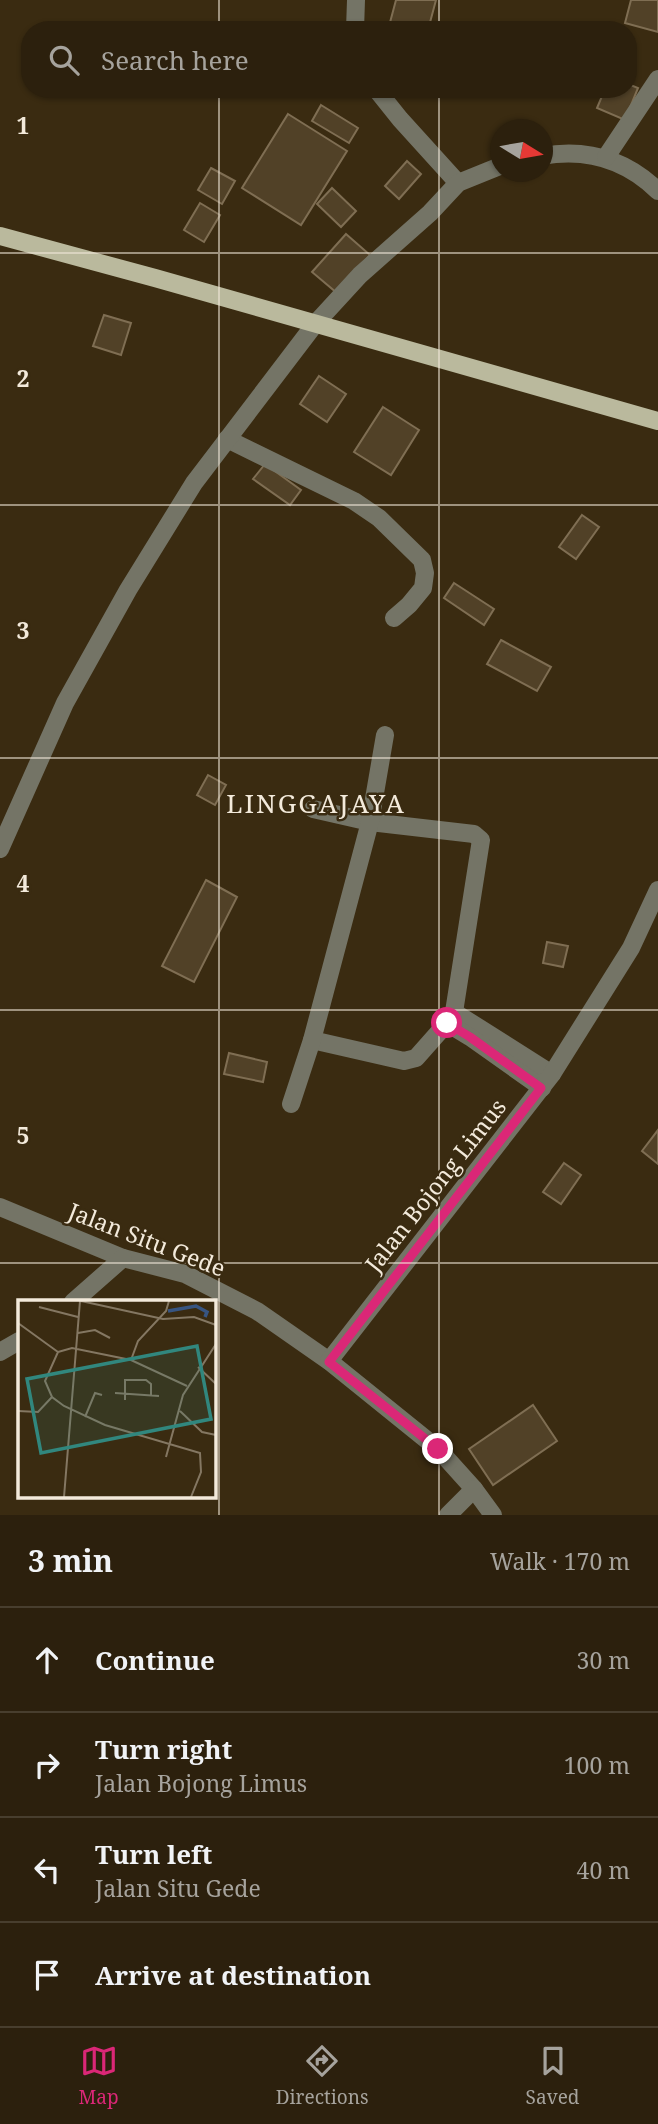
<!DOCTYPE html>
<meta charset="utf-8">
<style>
:root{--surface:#2c200d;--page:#342816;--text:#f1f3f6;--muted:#a6a39d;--line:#483e2e;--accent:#db2777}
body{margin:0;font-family:"Noto Serif",serif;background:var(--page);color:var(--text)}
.compass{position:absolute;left:490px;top:119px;width:63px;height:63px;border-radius:50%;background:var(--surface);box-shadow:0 2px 5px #0004;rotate:101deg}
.stop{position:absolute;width:21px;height:21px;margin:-16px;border:5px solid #db2777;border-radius:50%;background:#fff}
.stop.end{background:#db2777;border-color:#fff;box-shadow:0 2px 7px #0008}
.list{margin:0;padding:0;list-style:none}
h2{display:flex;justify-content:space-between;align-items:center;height:91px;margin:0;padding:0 28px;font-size:30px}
h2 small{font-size:23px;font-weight:400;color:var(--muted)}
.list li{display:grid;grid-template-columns:46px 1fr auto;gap:21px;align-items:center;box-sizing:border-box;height:105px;padding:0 28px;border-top:2px solid var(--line)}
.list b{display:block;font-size:26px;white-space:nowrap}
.list p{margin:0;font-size:23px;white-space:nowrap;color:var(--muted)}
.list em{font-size:23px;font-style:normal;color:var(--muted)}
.icon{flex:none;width:38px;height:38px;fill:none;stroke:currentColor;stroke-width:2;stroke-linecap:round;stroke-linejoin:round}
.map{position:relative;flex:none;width:658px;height:1515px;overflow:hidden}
.search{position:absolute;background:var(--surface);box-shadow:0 2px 5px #0004;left:21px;right:21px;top:21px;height:77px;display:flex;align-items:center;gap:18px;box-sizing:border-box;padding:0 24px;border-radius:28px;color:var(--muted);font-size:26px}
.sheet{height:511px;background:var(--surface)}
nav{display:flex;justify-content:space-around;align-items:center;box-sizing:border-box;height:98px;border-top:2px solid var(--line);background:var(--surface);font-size:19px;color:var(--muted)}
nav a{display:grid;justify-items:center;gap:4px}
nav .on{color:var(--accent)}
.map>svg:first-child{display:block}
.building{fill:#514127;stroke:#7f6e53;stroke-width:2}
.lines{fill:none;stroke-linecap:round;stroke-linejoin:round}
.minor{stroke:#747466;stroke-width:18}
.major{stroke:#bab99d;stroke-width:18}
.route{stroke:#db2777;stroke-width:9}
.grid{fill:none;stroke:#f3eadb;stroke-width:2;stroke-opacity:0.55}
.labels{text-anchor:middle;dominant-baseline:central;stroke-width:5;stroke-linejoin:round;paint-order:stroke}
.street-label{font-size:23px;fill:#f3eadb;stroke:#3a2b11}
.quarter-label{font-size:26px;letter-spacing:2px;fill:#f3eadb;stroke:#3a2b11}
.inset-river{fill:none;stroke:#375582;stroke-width:3.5}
.inset-road{fill:none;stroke:#847762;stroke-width:2}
.view{fill:#31877e;fill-opacity:0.15;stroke:#31877e;stroke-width:3.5}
.inset-edge{fill:none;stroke:#f3eadb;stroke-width:3.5}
.grid-label{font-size:23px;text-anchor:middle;font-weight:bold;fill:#f3eadb;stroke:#3a2b11;stroke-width:5;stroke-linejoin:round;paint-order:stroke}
</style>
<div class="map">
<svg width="658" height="1515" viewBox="0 0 658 1515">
<rect width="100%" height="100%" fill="#3a2b11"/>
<g class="building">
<path d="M396 0H436L428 30H388Z"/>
<path d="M631 0H658V32L625 23Z"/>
<path d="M628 84 638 88 625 120 597 108 605 89H628Z"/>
<path d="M321 105 358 128 349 143 312 121Z"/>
<path d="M288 114 347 151 301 225 242 188Z"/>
<path d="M407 161 421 174 399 199 385 186Z"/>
<path d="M211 168 235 181 222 204 198 190Z"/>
<path d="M332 188 356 211 341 227 317 204Z"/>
<path d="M200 203 220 215 204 242 184 230Z"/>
<path d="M346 234 370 255 337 293 312 272Z"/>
<path d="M104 315 131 323 121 355 93 346Z"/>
<path d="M319 376 346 394 327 422 300 404Z"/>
<path d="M383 407 419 430 391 475 354 452Z"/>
<path d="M265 464 301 490 290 505 253 479Z"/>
<path d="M582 515 599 527 576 559 559 547Z"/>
<path d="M454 583 494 609 484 625 444 598Z"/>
<path d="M501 640 551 667 537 691 487 664Z"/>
<path d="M208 775 226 785 215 805 197 795Z"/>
<path d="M206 880 237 897 194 982 162 966Z"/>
<path d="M547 942 568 946 563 967 543 963Z"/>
<path d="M229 1053 267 1062 263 1082 224 1074Z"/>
<path d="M658 1130V1164L642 1151Z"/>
<path d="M564 1163 581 1175 561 1204 543 1192Z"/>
<path d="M533 1405 557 1441 493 1485 469 1449Z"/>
</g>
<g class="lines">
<g class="minor">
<path d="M355 30 356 0"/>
<path d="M376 89 400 119 458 183"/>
<path d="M542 156C587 148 625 159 658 191"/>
<path d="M606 157 658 79"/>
<path d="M227 439 354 501 379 518 422 560 425 573 423 588 409 605 394 618"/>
<path d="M0 849 65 703 128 590 194 483 315 324 360 275 430 213 458 183 500 166"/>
<path d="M454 1012 552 1074"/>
<path d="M447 1023 470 1037 542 1088"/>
<path d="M312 1040 404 1061 416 1058 447 1023 454 1012 481 840 474 834 370 822 313 809"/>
<path d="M291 1104 312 1040 370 822 385 735"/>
<path d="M0 1207 123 1258 185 1274 257 1311 329 1361 438 1449 474 1489 493 1515"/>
<path d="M73 1302 123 1258"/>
<path d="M0 1352 19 1341"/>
<path d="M329 1361 552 1074 631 948 658 890"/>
<path d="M448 1515 474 1489"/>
</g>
<path class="major" d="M0 236 155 278 658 421"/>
</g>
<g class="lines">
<path class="route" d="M438 1449 329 1362 541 1088 470 1037 447 1023"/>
</g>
<path class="grid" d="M219 0V30M439 0V30M219 89V1515M439 89V1515M0 253H658M0 505H658M0 758H658M0 1010H658M0 1263H658"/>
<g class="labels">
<g class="street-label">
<text transform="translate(435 1185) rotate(-52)">Jalan Bojong Limus</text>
<text transform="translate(147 1239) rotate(21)">Jalan Situ Gede</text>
</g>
<g class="quarter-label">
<text x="316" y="803">LINGGAJAYA</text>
</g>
</g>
<g transform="translate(18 1300)">
<rect width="198" height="198" fill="#3a2b11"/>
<path class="inset-river" d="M150 11 178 6 189 12 187 17"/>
<path class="inset-road" d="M63 1 145 19 176 17 198 25M21 7 60 17M0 23 40 52 27 81 34 97 46 106 87 125 182 153 183 172 173 197M60 33 77 30 92 38M40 52 54 48 113 60 169 86M113 60 120 41 148 11 151 1M180 67 198 84M97 93 141 96M107 100V80H128L133 84V95M0 111 20 112 34 97M162 111 184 132 198 135M67 117 77 93 84 95M148 157 165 95 198 44M46 197 62 1"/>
<path class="view" d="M179 46 193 119 23 153 9 79Z"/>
<rect width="198" height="198" class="inset-edge"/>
</g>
<g class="grid-label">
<text x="23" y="134">1</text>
<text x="23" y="387">2</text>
<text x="23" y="639">3</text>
<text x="23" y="892">4</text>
<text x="23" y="1144">5</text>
</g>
</svg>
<svg class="compass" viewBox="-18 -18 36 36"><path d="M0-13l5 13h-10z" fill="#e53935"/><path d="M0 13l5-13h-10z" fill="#a6a39d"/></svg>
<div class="stop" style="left:447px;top:1023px"></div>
<div class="stop end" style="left:438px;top:1449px"></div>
<div class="search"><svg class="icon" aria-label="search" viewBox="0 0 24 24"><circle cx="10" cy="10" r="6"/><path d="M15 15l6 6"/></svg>Search here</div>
</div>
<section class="sheet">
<h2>3 min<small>Walk · 170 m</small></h2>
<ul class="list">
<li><svg class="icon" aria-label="ahead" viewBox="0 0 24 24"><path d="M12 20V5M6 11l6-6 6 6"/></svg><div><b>Continue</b></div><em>30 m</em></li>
<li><svg class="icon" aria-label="right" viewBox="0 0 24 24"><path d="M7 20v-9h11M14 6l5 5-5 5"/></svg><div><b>Turn right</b><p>Jalan Bojong Limus</p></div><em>100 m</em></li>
<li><svg class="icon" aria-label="left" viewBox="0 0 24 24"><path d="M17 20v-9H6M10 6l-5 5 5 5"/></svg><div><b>Turn left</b><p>Jalan Situ Gede</p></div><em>40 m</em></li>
<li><svg class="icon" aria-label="arrive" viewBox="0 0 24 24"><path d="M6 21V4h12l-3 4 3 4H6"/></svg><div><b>Arrive at destination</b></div></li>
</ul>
</section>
<nav>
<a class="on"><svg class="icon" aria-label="map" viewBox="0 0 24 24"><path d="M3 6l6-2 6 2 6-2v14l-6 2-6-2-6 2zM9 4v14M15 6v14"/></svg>Map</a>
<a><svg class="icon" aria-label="directions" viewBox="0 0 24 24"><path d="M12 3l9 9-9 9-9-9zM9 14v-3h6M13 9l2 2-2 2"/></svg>Directions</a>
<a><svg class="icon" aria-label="saved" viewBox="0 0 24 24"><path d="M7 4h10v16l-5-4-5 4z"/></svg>Saved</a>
</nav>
